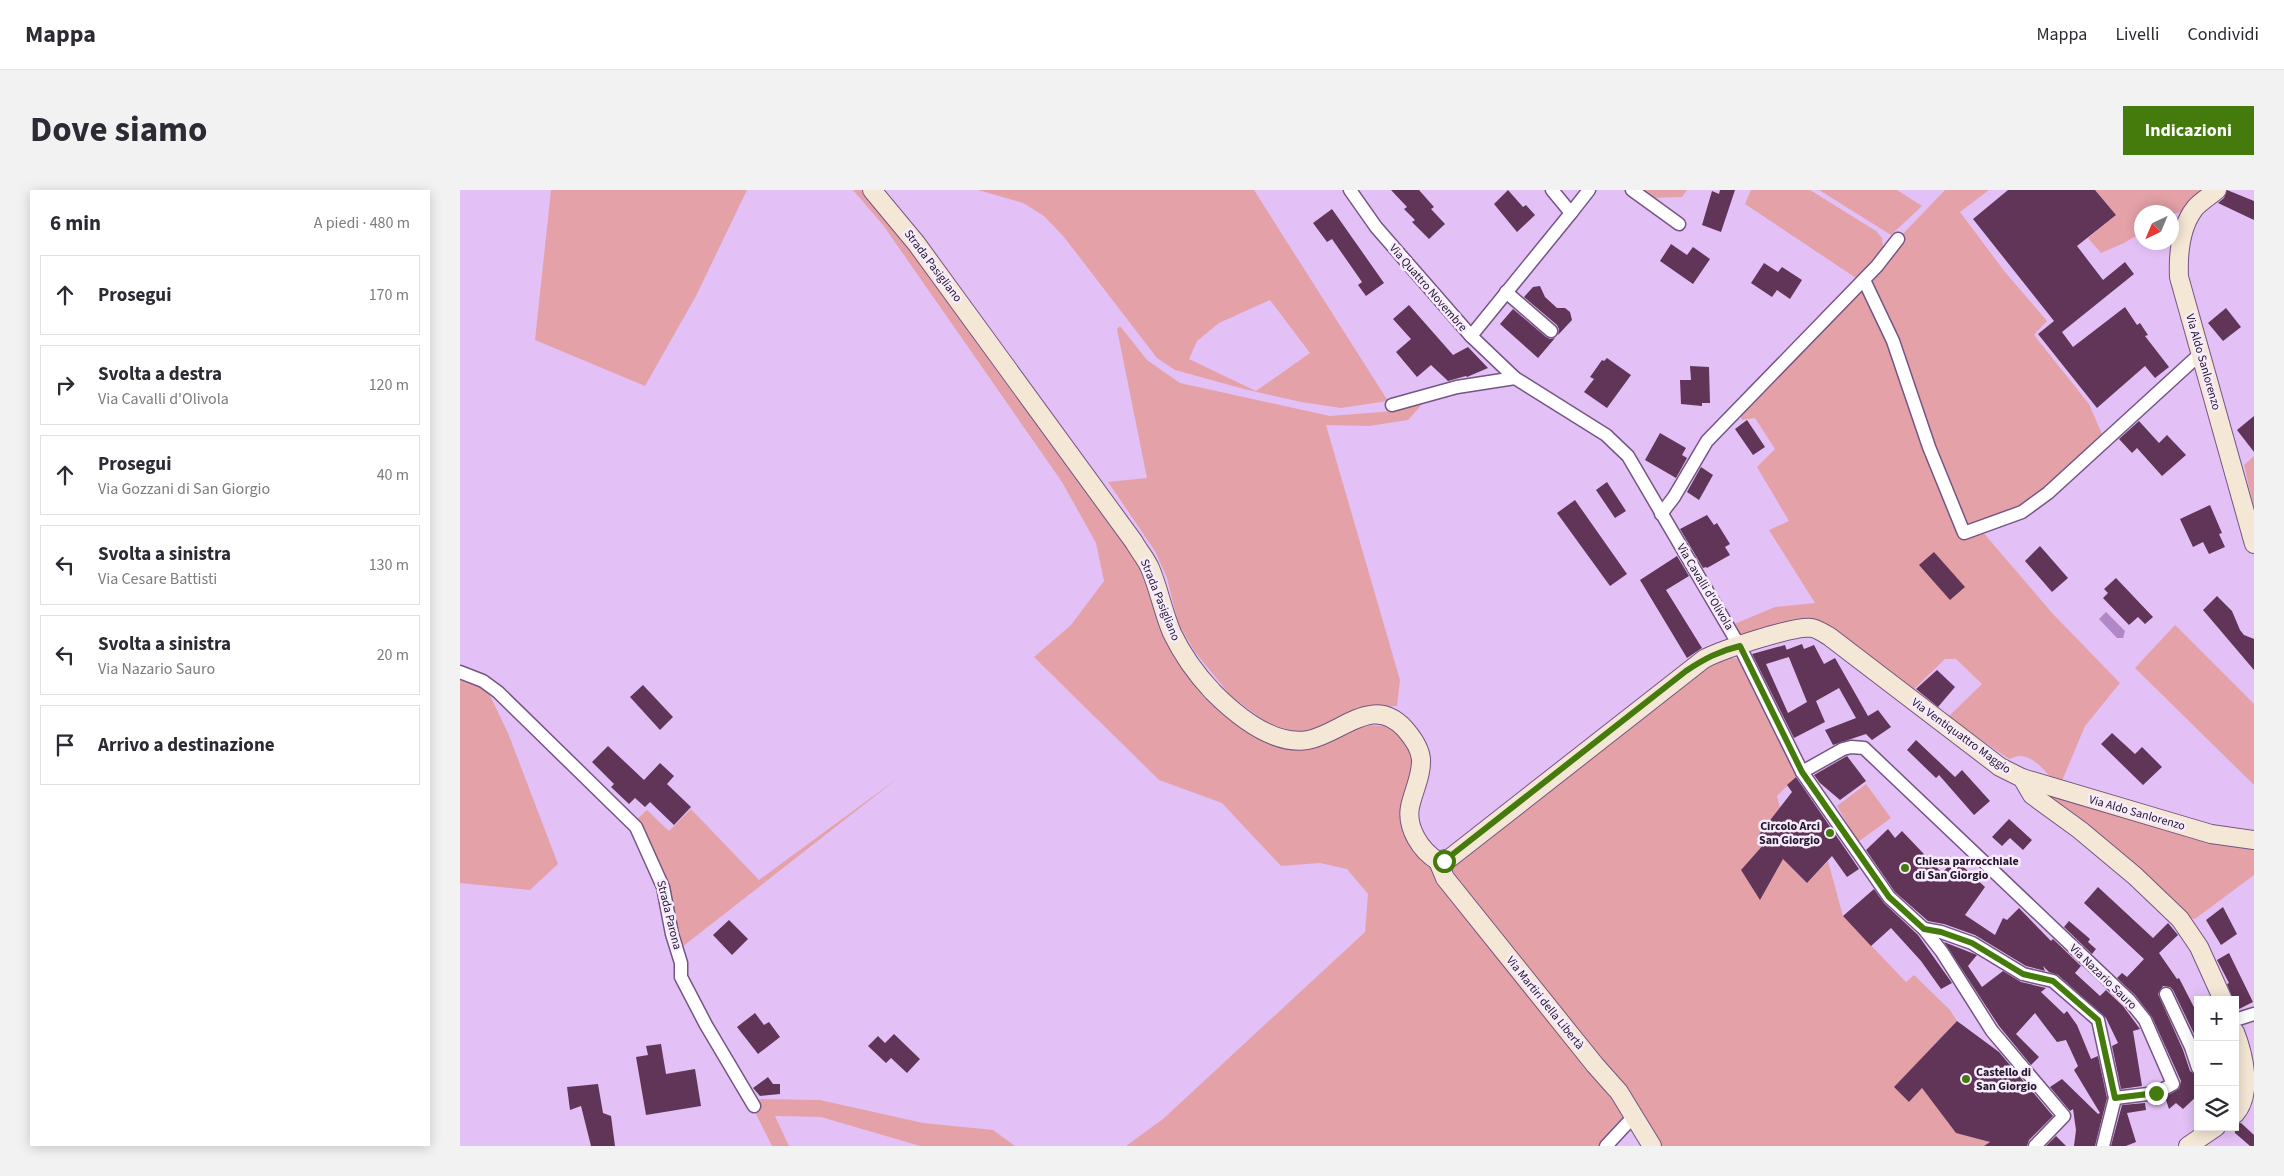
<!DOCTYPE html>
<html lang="it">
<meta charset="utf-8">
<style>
:root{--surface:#fff;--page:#f2f2f3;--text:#2b2b33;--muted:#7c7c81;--line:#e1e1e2;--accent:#457b0c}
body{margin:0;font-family:"Source Sans 3",sans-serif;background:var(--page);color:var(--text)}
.controls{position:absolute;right:15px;bottom:15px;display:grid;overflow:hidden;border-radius:0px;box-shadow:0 2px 12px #0003}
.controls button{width:45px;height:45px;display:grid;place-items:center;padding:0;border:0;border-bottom:1px solid var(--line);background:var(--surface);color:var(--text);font:25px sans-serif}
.compass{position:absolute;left:1674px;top:15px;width:45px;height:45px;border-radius:50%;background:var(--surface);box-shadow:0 2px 12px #0003;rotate:224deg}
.stop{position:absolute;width:15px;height:15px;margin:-11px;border:4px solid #457b0c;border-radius:50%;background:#fff}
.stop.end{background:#457b0c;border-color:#fff;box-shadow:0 1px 5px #0008}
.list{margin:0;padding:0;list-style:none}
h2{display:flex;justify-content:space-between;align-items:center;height:65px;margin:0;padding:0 20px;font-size:21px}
h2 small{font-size:16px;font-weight:400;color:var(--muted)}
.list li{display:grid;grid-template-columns:32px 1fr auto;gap:15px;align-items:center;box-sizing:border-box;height:80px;margin:0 10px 10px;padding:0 10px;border:1px solid var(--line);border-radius:0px}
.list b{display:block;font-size:19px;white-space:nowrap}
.list p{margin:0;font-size:16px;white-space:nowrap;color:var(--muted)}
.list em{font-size:16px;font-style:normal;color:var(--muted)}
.icon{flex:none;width:28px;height:28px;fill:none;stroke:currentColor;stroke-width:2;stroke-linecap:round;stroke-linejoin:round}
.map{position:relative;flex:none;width:1794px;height:956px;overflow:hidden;border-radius:0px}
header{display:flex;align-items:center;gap:30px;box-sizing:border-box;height:70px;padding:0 25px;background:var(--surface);border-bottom:1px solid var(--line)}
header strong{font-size:24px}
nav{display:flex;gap:28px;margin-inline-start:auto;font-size:18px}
.intro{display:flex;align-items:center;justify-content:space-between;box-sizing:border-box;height:120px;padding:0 30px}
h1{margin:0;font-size:35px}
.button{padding:12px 22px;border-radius:0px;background:var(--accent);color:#fff;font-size:18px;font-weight:700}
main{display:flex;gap:30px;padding:0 30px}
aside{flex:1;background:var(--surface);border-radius:0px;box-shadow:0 2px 12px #0003}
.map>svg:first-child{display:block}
.green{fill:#e4a2a8;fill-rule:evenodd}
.water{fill:#b187c7}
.building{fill:#603558}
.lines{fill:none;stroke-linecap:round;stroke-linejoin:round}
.street-casing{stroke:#745584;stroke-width:15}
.secondary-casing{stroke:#745584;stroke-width:20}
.street{stroke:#fff;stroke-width:12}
.secondary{stroke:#f5e7d5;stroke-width:18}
.route{stroke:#457b0c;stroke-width:6}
.poi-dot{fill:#457b0c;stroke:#f7ecfd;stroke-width:2}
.labels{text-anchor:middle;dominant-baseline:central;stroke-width:5;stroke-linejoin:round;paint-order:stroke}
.street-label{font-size:12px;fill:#221528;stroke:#f7ecfd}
.poi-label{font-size:12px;font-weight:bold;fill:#221528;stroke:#f7ecfd;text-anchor:start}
</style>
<header>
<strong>Mappa</strong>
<nav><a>Mappa</a><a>Livelli</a><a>Condividi</a></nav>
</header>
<div class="intro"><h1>Dove siamo</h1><a class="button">Indicazioni</a></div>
<main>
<aside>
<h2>6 min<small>A piedi · 480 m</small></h2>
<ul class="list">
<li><svg class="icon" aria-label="ahead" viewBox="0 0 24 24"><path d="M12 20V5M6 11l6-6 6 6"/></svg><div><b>Prosegui</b></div><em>170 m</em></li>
<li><svg class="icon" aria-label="right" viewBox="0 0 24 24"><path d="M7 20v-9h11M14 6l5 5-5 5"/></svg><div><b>Svolta a destra</b><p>Via Cavalli d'Olivola</p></div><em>120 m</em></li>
<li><svg class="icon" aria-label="ahead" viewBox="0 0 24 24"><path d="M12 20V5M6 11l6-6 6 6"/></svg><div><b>Prosegui</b><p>Via Gozzani di San Giorgio</p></div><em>40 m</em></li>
<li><svg class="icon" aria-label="left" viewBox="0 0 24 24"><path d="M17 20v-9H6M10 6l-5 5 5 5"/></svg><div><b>Svolta a sinistra</b><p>Via Cesare Battisti</p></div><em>130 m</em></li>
<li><svg class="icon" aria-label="left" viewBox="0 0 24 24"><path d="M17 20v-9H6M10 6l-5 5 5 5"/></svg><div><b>Svolta a sinistra</b><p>Via Nazario Sauro</p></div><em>20 m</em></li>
<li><svg class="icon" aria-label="arrive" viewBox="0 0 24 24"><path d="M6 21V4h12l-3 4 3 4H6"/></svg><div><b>Arrivo a destinazione</b></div></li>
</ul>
</aside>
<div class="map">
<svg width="1794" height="956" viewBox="0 0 1794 956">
<rect width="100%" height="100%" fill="#e3c1f6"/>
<g class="green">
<path d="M91 0H287L236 106 185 196 75 150Z"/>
<path d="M393 0H405L451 56 670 354 743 498 824 554 902 535 928 536 948 552 952 572 951 593 942 628 1001 713 1005 728 1038 766 1048 782 1070 801 1166 928 1144 956H666L703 929 905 742 908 704 887 679 860 673 821 676 762 613 699 590 574 467 611 435 644 391 636 353 602 292 423 35Z"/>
<path d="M518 0H794L928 211 881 218 841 212 784 199 715 180 697 168 604 47 584 26 563 13ZM810 110 850 163 796 201 729 169 737 151 759 133Z"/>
<path d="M1175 0H1227L1222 7 1188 8Z"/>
<path d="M1291 0H1350L1416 41 1422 48 1424 63 1399 90 1285 14Z"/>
<path d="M1359 0H1437L1462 16 1431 45Z"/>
<path d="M1485 0H1529L1500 22 1545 82 1587 131 1574 145 1629 214 1645 251 1588 303 1521 340 1593 424 1660 493 1625 536 1599 598C1590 587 1576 566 1560 566 1557 566 1552 568 1549 569L1488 527 1522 494 1496 469H1485L1454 499 1362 434 1278 448 1272 435 1315 417 1355 413 1309 340 1329 331 1297 277 1315 259 1295 228 1282 230 1279 223 1438 49Z"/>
<path d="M1635 0H1757L1735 18 1712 24V22H1682L1681 43 1664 53 1641 63 1628 48 1656 25Z"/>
<path d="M660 136 687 170 720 193 870 226 934 221 965 211 948 230 909 236 866 235 940 490 937 516 899 518 860 541 835 543 804 531 770 505 735 462 718 433 707 388 695 361 648 292 687 288 657 139Z"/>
<path d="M1794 266V319L1784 275Z"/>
<path d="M1715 435 1794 514V595L1675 478Z"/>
<path d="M1261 467 1282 469 1337 586 1317 606 1320 618 1297 647 1304 654 1281 680 1323 669 1347 693 1368 671 1383 726 1446 792 1454 785 1490 820 1497 831 1434 897 1449 912 1462 898 1496 942 1530 952 1524 956H1198L996 692 991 678 995 669Z"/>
<path d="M0 483 23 491 48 543 98 674 70 700 0 693Z"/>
<path d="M438 588 217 761 210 724 176 637 177 629 187 620 209 641 231 619 299 690Z"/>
<path d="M1406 594 1431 628 1398 652 1377 616Z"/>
<path d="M1575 600 1794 655V685L1735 729 1728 728Z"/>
<path d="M297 909 360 910 463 933 533 940 555 956H460L361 927 315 926 329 956H312L294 920Z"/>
</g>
<path class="water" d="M1646 422 1665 441 1663 448H1657L1639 429Z"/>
<g class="building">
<path d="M931 0H959L974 17 971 19 985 34 969 49 952 32 955 30 944 19 947 17Z"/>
<path d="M1048 0 1063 17 1066 15 1075 25 1057 42 1034 14Z"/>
<path d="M1260 0H1275L1261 42 1242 35 1252 1 1259 4Z"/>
<path d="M1548 0H1635L1656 25 1617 56 1643 90 1665 72 1674 84 1602 142 1613 157 1665 117 1677 135 1680 133 1688 145 1685 146 1709 177 1695 188 1685 176 1637 218 1578 144 1594 131 1513 29Z"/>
<path d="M1767 0 1794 11V30L1758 13 1764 8Z"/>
<path d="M872 19 924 93 906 106 898 95 902 92 872 49 867 52 853 33Z"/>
<path d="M1211 54 1227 65 1233 57 1250 69 1233 94 1200 71Z"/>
<path d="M1304 73 1318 82 1322 77 1342 90 1330 109 1317 100 1312 107 1291 93Z"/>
<path d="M1080 96 1085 107 1097 118H1105L1110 122 1112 130 1098 145 1099 139 1097 135 1064 107 1073 97Z"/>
<path d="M949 115 993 165 1008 157 1028 178 1007 187 1006 186 988 191 971 175 957 187 936 162 951 149 933 129Z"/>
<path d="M1766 118 1781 137 1763 151 1748 133Z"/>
<path d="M1053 119 1086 147 1090 149 1095 148 1078 168 1040 134Z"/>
<path d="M1147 168 1171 185 1147 218 1124 202 1134 189 1130 187 1142 170 1144 171Z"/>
<path d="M1230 176 1249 177 1250 213H1242V216L1221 214 1220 190H1231Z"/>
<path d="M1794 226V262L1777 240Z"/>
<path d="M1287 230 1305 257 1293 265 1275 239Z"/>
<path d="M1679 231 1699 253 1707 245 1726 265 1702 286 1677 258 1672 263 1659 249Z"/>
<path d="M1200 243 1226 258 1222 265 1227 268 1216 288 1185 270Z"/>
<path d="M1241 277 1253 285 1239 310 1227 302Z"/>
<path d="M1147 292 1166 321 1155 328 1136 300Z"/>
<path d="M1115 310 1167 384 1150 396 1097 323Z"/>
<path d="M1750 315 1762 343 1759 344 1765 357 1749 364 1743 352 1733 357 1720 329Z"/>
<path d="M1247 325 1254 335 1257 333 1270 354 1265 357 1270 365 1247 378 1246 377 1243 378 1220 339Z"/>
<path d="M1580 356 1608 388 1592 402 1565 371Z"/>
<path d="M1474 362 1505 397 1490 410 1459 375Z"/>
<path d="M1217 366 1229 386 1206 400 1242 458 1227 468 1180 390Z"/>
<path d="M1656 388 1693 427 1685 434 1678 427 1669 435 1643 408 1648 403 1644 399Z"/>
<path d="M1757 406 1772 421 1780 440 1784 445 1794 449V480L1743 420Z"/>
<path d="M1342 454 1344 459 1354 455 1364 474 1375 468 1408 526 1418 520 1431 537 1412 550 1406 544 1373 555 1365 540 1396 528 1379 498 1356 511 1365 532 1334 548 1292 464 1325 455 1329 467 1306 474 1328 523 1347 512 1326 460Z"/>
<path d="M1477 480 1495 497 1478 517 1456 499Z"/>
<path d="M183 495 213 527 200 540 170 507Z"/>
<path d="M1652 543 1675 564 1682 557 1702 577 1683 595 1641 554Z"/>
<path d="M1456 550 1495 587 1502 580 1530 611 1514 625 1479 585 1476 588 1447 560Z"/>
<path d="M148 556 184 590 200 573 214 586 207 594 231 617 214 635 190 612 185 617 175 608 169 614 151 597 154 594 132 572Z"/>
<path d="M1387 566 1406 591 1380 610 1360 593 1354 585Z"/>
<path d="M1336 587 1399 679 1387 687 1372 666 1347 693 1323 669 1300 710 1281 680 1304 654 1297 647 1332 602 1327 595Z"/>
<path d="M1549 629 1572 650 1563 660 1550 648 1542 656 1532 647Z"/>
<path d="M1428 639 1435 648 1442 641 1482 683 1495 669 1525 697 1505 725 1535 745 1543 728 1547 730 1559 718 1591 751 1593 749 1621 776 1615 783 1640 806 1646 800 1663 816 1680 839 1673 841 1682 896 1661 899 1652 856 1658 853 1646 828 1598 785 1589 782 1583 776 1585 781 1566 776 1515 745 1484 734 1468 731 1435 702 1406 660Z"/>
<path d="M1638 697 1693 748 1708 733 1718 745 1699 763 1717 789 1719 788 1738 825V852L1713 800 1710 797 1703 796 1698 804 1723 860 1730 881 1738 886V905L1723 919 1716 913 1709 919 1705 907 1719 899 1721 891 1692 827 1675 805 1657 788 1662 783 1667 787 1684 769 1624 713Z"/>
<path d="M1414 699 1424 713 1458 745 1492 793 1481 799 1461 771 1431 738 1411 756 1383 726Z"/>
<path d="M1763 717 1777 744 1761 755 1746 730Z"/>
<path d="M269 730 288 749 272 765 253 745Z"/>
<path d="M1609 731 1630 749 1628 752 1636 759 1632 764 1604 737Z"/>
<path d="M1484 752 1517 765 1508 776 1522 797 1543 781 1561 792 1586 798 1581 802 1604 824 1607 821 1617 835 1631 869 1638 866 1647 908 1635 956H1614L1616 940 1613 919 1610 921 1590 897 1602 889 1638 924 1640 923 1614 880 1618 876 1606 850 1597 852 1575 823 1556 844 1579 867 1571 875 1539 836Z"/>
<path d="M1769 763 1793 812 1775 821V810H1773L1767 794 1769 793 1757 770Z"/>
<path d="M295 823 304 835 309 832 320 847 298 864 277 837Z"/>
<path d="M1497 831 1539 862 1593 926 1569 950 1567 956H1524L1530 952 1496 943 1462 898 1449 912 1434 897Z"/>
<path d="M434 844 460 869 447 883 431 868 426 873 408 856 418 846 425 853Z"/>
<path d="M201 854 206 884 235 879 241 916 186 925 176 867 188 865 186 856Z"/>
<path d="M308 887 313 894H320V904L300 906 293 898Z"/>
<path d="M138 894 143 923 151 926 155 956H131L121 916 110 920 107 897Z"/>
<path d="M1685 913 1686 920 1667 923 1676 952 1666 956H1651L1662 915Z"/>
<path d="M1781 933 1794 945V956H1790L1775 943V934Z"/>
<path d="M1596 946 1606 956H1586Z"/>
</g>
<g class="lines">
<g class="street-casing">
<g id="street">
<path d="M890 0 916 37 1011 146 1055 188 1146 245 1168 266 1280 457 1342 582 1429 707 1464 739 1482 762 1532 841 1604 926 1575 956"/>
<path d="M1172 0 1219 34"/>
<path d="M1111 23 1129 0"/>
<path d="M1404 90 1433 151 1469 257 1504 343 1562 322 1588 303 1740 164"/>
<path d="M1046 102 1091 141"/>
<path d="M1011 146 1111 23 1092 0"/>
<path d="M932 215 997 197 1055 188"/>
<path d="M1201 324 1214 307 1247 251 1417 76 1438 49"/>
<path d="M0 482 23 491 38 502 176 637 203 697 212 744 221 773V787L246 835 294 916"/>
<path d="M1342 582 1383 559 1391 557 1404 558 1669 810 1685 830 1713 894 1696 903 1655 908"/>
<path d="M1464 739 1481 742 1512 753 1563 784 1593 791 1638 830 1655 908 1643 956"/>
<path d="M1706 804 1731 857 1738 878"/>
<path d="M1775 830 1794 824"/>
<path d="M1146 956 1174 926"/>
</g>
</g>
<g class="secondary-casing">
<g id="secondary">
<path d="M412 0 456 53 674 352C679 361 686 369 690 378 699 399 703 422 712 443 722 464 737 485 753 502 776 525 813 556 848 550 881 544 913 503 945 539 952 547 960 558 961 569 962 585 953 602 950 617 946 638 961 661 978 671"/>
<path d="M1757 0C1750 6 1741 11 1735 18 1720 37 1718 63 1719 87L1794 354"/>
<path d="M1562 588 1751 644 1794 650"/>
<path d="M978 671 990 668 1244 469C1261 460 1335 435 1352 438 1358 439 1365 444 1370 447L1540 577 1562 588 1572 605 1620 640 1675 686 1720 729 1739 757 1763 810"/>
<path d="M978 671 985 688 1135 875 1159 902 1192 956"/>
<path d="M1775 842C1784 865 1793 904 1775 924"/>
<path d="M1728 956 1756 937"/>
</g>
</g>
<use href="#street" class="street"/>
<use href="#secondary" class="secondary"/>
</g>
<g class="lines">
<path class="route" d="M984 671 1226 481C1244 469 1259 461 1280 456L1342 582 1429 707 1464 739 1481 742 1512 753 1563 784 1593 791 1638 830 1655 908 1696 903"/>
</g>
<g class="poi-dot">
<circle cx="1370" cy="643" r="5"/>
<circle cx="1445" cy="678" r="5"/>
<circle cx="1506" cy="889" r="5"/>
</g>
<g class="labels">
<g class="street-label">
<text transform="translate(473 76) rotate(53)">Strada Pasigliano</text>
<text transform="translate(968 98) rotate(49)">Via Quattro Novembre</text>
<text transform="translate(1743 172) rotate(74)">Via Aldo Sanlorenzo</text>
<text transform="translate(1245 397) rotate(59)">Via Cavalli d'Olivola</text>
<text transform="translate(700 410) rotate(68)">Strada Pasigliano</text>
<text transform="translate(1501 546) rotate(36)">Via Ventiquattro Maggio</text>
<text transform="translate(1677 623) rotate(16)">Via Aldo Sanlorenzo</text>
<text transform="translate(209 725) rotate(76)">Strada Parona</text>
<text transform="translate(1643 787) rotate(44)">Via Nazario Sauro</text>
<text transform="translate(1085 813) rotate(51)">Via Martiri della Libertà</text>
</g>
<g class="poi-label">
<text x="1360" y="636" text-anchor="end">Circolo Arci<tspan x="1360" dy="14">San Giorgio</tspan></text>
<text x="1455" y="671">Chiesa parrocchiale<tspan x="1455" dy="14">di San Giorgio</tspan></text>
<text x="1516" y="882">Castello di<tspan x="1516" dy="14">San Giorgio</tspan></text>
</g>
</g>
</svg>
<div class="controls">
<button>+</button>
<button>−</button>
<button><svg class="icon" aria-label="layers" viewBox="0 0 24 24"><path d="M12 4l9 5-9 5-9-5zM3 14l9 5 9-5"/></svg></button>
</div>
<svg class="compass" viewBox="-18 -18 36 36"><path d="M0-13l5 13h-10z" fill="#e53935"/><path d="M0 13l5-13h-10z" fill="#7c7c81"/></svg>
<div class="stop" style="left:984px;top:671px"></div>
<div class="stop end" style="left:1696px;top:903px"></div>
</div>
</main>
